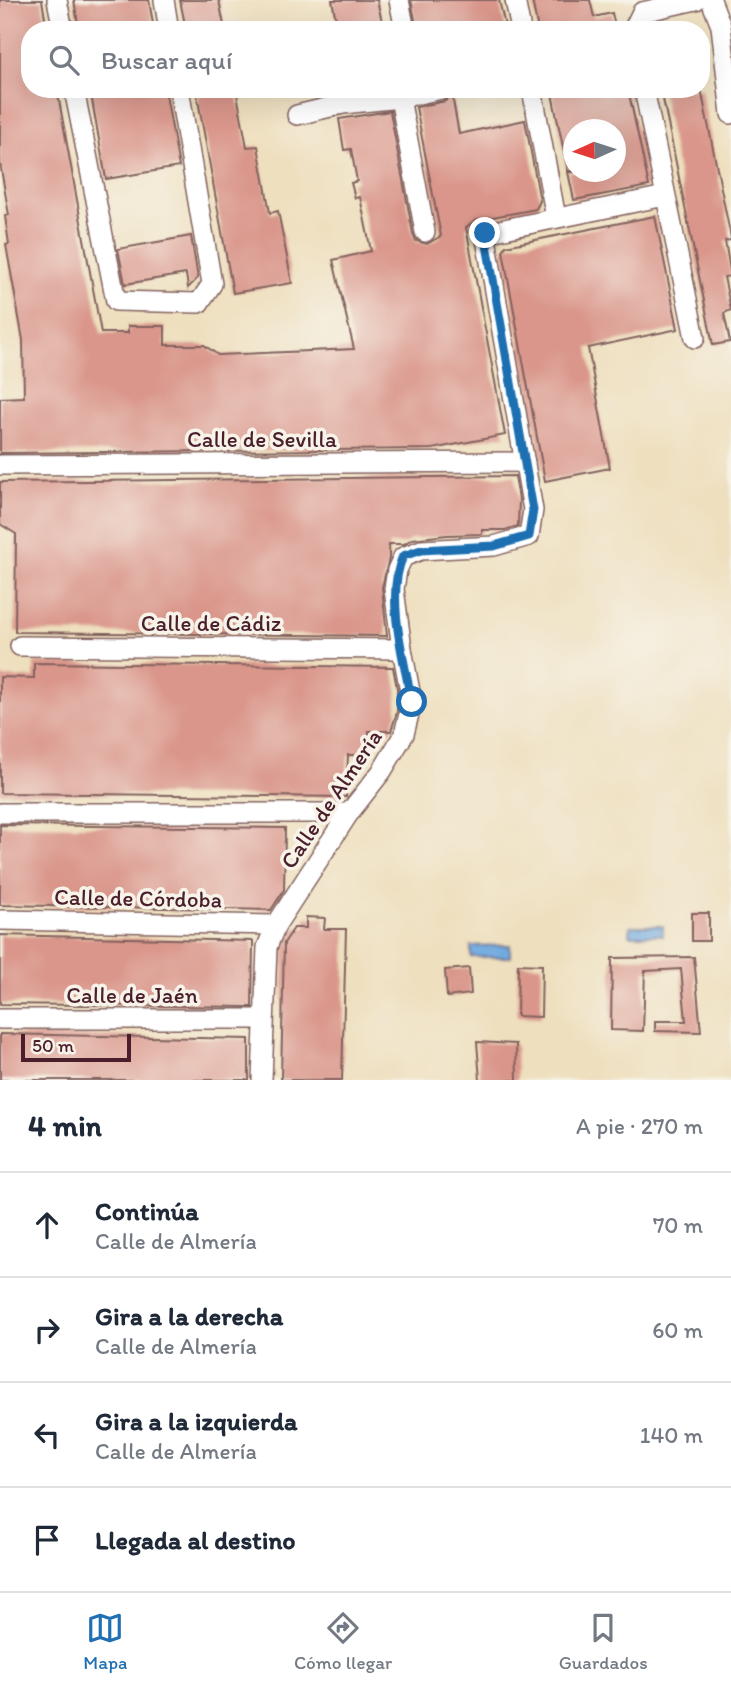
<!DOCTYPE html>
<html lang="es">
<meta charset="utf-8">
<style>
:root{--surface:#fff;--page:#f2f2f3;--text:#1f2937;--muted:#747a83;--line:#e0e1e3;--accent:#1f6fb2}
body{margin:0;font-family:Itim,sans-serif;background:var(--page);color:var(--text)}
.compass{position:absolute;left:563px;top:119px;width:63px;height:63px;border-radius:50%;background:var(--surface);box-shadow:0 7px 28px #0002;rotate:267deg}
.scale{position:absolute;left:21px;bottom:18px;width:110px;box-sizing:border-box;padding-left:7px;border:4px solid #4a1f2b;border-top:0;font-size:19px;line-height:24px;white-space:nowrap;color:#4a1f2b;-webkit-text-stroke:5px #f7f3e8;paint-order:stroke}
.stop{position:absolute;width:21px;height:21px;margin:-16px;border:5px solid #1f6fb2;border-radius:50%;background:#fff}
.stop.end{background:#1f6fb2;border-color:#fff;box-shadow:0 2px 7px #0008}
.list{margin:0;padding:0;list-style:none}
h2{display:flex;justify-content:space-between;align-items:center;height:91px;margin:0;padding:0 28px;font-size:30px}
h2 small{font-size:23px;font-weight:400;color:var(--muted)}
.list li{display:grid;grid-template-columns:46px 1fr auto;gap:21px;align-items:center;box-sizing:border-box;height:105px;padding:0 28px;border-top:2px solid var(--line)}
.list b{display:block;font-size:26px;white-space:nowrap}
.list p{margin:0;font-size:23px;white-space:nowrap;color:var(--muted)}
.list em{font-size:23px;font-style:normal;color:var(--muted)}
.icon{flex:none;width:38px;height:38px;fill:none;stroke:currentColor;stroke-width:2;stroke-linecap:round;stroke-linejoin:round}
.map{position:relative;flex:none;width:731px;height:1080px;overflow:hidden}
.search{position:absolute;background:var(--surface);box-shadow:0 7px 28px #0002;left:21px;right:21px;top:21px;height:77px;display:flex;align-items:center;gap:18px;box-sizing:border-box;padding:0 24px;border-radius:28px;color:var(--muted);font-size:26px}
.sheet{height:511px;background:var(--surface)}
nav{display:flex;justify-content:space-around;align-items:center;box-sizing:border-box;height:98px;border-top:2px solid var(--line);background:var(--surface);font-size:19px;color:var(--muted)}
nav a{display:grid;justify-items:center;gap:4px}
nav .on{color:var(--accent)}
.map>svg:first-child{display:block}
.water{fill:#71aae0;stroke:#5e6486;stroke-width:2}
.building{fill:#da968b}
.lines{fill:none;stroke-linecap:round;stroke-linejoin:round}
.minor-casing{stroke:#83625e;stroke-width:22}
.minor{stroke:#fff;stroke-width:19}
.route{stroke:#1f6fb2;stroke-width:9}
.labels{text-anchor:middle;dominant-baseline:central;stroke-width:7;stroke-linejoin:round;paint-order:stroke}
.street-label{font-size:23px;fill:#4a1f2b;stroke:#f7f3e8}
</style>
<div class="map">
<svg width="731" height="1080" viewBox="0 0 731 1080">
<rect width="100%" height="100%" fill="#f7f3e8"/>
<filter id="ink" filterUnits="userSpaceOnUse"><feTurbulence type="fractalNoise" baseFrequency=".0143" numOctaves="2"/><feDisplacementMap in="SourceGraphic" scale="14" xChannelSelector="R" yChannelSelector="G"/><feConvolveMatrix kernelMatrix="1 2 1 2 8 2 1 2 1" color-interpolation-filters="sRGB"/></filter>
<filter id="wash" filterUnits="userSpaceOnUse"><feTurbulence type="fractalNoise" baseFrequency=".00686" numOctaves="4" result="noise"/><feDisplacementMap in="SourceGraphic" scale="28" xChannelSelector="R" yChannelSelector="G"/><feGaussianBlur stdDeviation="1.57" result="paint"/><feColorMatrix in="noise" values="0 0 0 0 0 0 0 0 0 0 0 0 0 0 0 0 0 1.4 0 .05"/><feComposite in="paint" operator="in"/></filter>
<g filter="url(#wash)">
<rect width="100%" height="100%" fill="#eedfbe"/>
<g class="water">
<rect x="630" y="926" width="33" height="9"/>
<path d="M510 945V957H471V946Z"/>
</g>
<g id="blocks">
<g class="building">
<path d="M0 0H42L47 30H30V89H57L101 333H128V326H165V345H204L218 355 354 349 333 260 371 251 360 197 355 198 351 183 357 181 351 149 344 150 339 119 390 111 413 234 416 241 427 244 441 236 416 107 445 101 452 95 459 134 525 120 540 201 536 209 477 220 466 227 505 435 432 449 0 453V398L24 397 23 340 6 245 9 244 5 216 9 215 0 163Z"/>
<path d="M74 0H149L154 30H79Z"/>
<path d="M180 0H219L225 30H186Z"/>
<path d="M332 0H377L384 30H338Z"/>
<path d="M411 0H499L506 30H417Z"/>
<path d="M532 0H590L594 17 612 13 616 30H538Z"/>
<path d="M90 89H165L179 167 106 179Z"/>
<path d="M196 89H236L247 147 258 146 270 213 278 211 292 283 233 293Z"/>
<path d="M551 89H628L649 186 574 200 568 172H615V130H573V171H568Z"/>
<path d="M661 89H701L731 238V240L725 241 731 276 724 277 731 310 724 313 730 342 713 345Z"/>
<path d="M655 216 678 329 588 348 610 468 545 481 503 251 506 246Z"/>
<path d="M191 236 198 278 188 288 186 274 125 284 118 249Z"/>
<path d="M515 476 519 500 518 526 505 530H482V534L447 535 412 539 404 544H389V558L382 587 387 636 15 632 16 534 0 524V482Z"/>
<path d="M34 663 393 667 397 688V712L391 731H369V755H348L346 797 0 793V677L34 678Z"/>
<path d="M0 825 285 828 284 890 271 910 0 905Z"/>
<rect x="692" y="913" width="17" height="28"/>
<path d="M306 917 325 918 324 929H346L342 1080H281L284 943 294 928H306Z"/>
<path d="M0 935 253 941 252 1007 0 1004Z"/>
<path d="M694 957 701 1032 655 1031V1021H686L681 969 645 971 643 1031 611 1030 612 958Z"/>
<path d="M518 964 542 965 541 1017 517 1016Z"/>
<path d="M469 968 471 994 447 997 445 970Z"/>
<path d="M0 1034 249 1039V1080H0Z"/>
<path d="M477 1042 516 1044 517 1080H480Z"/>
</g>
</g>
</g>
<g filter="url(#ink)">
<use href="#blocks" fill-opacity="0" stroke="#83625e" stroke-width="2"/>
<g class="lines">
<g class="minor-casing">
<g id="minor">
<path d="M57 0 63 30"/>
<path d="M164 0 169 30"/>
<path d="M399 0 405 30"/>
<path d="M515 0 521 30"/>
<path d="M711 0 721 26 731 114"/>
<path d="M633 30 642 12 696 0"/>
<path d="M74 89 116 301 199 303 212 284 179 89"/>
<path d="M407 89 400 98 425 232"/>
<path d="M532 89 556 218"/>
<path d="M644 89 695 338"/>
<path d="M297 115 343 104 400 98 442 89"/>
<path d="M0 465 525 462"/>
<path d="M20 646 402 649"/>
<path d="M0 813H349"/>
<path d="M0 920 276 925"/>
<path d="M0 1019H263"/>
<path d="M262 1080 267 947 276 925 349 813 382 771 404 734 412 702 402 649 394 589 397 570 403 557 421 550 494 546 529 536 533 510 485 233 665 196"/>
</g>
</g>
<use href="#minor" class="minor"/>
</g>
</g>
<g class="lines" filter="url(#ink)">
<path class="route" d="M412 702C404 661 385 595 403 556L421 550 494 546 529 536 533 510 485 233"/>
</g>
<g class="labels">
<g class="street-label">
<text x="262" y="439">Calle de Sevilla</text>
<text x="211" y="623">Calle de Cádiz</text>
<text transform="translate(331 799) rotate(-56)">Calle de Almería</text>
<text transform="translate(138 898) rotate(1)">Calle de Córdoba</text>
<text x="132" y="995">Calle de Jaén</text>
</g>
</g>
</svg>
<svg class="compass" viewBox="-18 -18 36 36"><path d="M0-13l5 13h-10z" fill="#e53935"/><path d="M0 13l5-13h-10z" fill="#747a83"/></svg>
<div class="scale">50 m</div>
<div class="stop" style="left:412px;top:702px"></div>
<div class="stop end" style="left:485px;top:233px"></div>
<div class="search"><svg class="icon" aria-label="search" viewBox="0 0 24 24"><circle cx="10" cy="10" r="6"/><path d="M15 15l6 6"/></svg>Buscar aquí</div>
</div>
<section class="sheet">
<h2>4 min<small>A pie · 270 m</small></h2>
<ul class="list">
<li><svg class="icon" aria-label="ahead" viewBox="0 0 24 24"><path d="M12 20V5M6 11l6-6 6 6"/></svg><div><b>Continúa</b><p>Calle de Almería</p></div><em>70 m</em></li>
<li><svg class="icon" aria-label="right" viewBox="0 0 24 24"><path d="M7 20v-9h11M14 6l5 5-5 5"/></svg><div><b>Gira a la derecha</b><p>Calle de Almería</p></div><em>60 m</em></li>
<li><svg class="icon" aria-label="left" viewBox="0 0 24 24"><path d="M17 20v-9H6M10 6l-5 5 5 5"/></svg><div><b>Gira a la izquierda</b><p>Calle de Almería</p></div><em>140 m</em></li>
<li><svg class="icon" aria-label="arrive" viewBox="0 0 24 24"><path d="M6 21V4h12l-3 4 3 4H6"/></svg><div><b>Llegada al destino</b></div></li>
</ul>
</section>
<nav>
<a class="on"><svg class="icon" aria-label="map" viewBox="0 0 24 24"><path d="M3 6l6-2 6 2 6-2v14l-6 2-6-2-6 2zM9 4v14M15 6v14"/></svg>Mapa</a>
<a><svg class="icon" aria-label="directions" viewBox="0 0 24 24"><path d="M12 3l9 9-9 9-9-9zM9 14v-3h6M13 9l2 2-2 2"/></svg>Cómo llegar</a>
<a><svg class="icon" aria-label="saved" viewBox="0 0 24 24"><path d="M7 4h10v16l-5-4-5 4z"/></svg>Guardados</a>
</nav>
